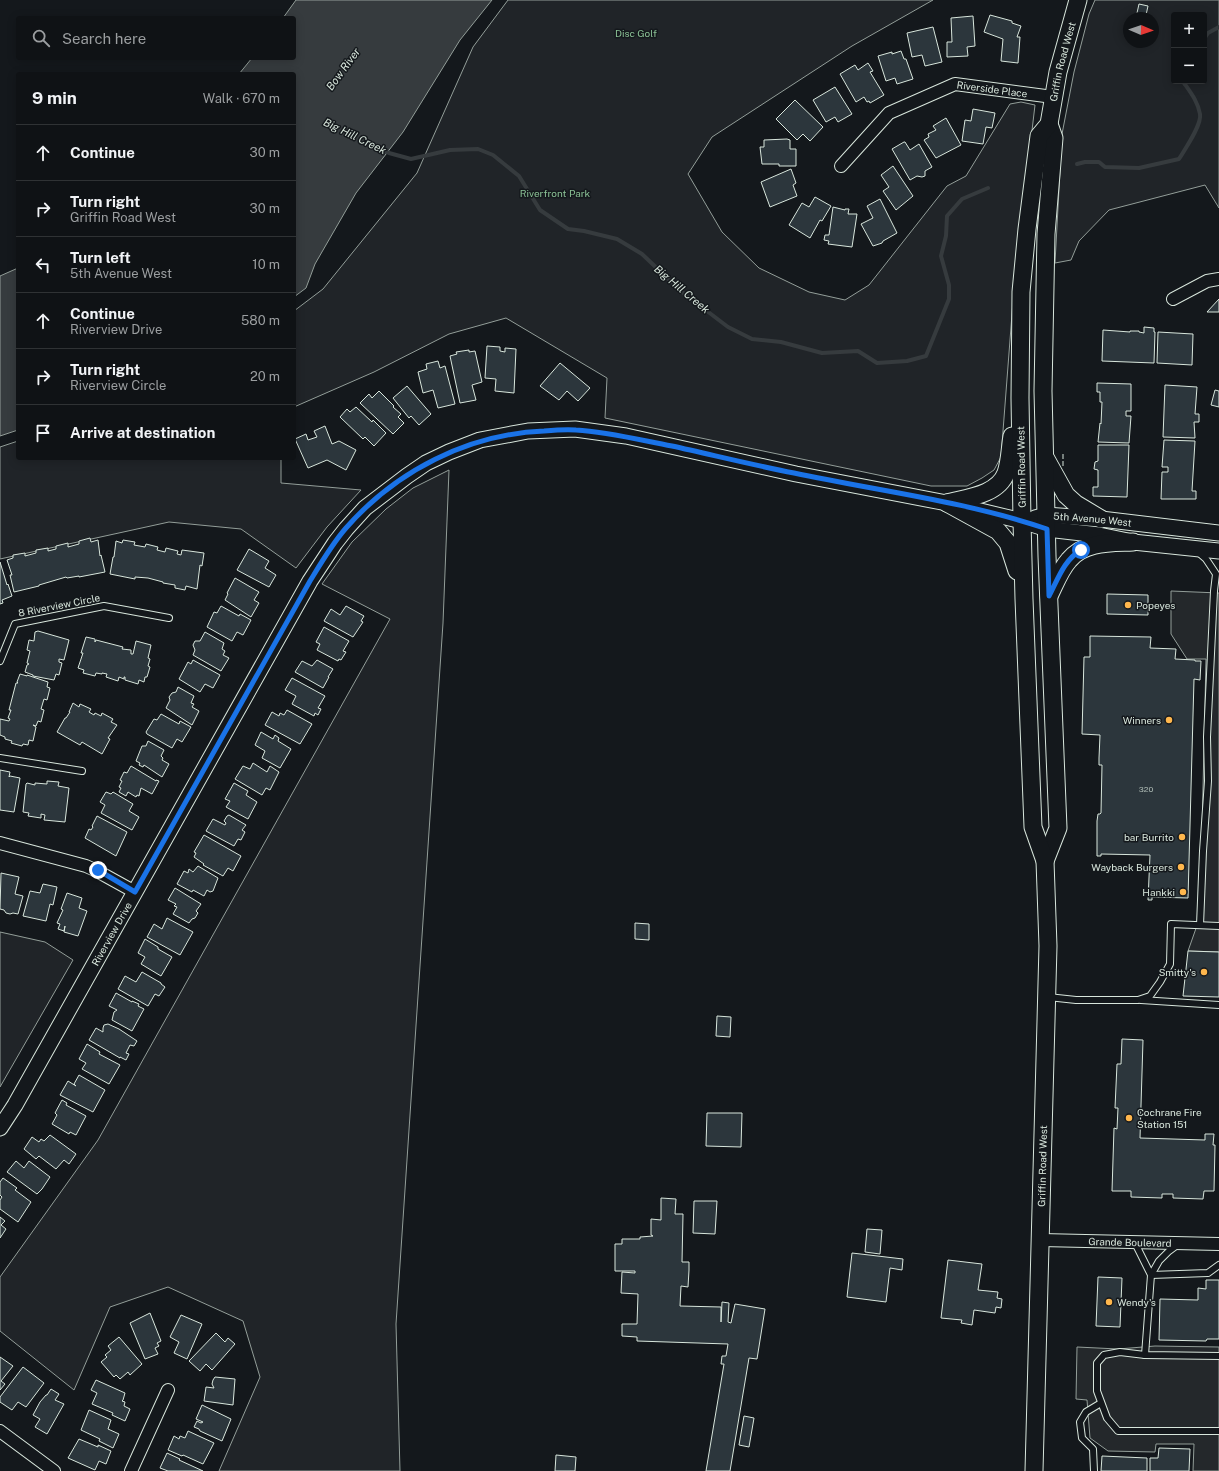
<!DOCTYPE html>
<meta charset="utf-8">
<style>
:root{--surface:#0f1215;--page:#1d2022;--text:#f1f3f6;--muted:#9b9ea0;--line:#2f3234}
body{margin:0;font-family:"Public Sans",sans-serif;background:var(--page);color:var(--text)}
.controls{position:absolute;right:12px;top:12px;display:grid;overflow:hidden;border-radius:4px;box-shadow:0 2px 10px #0003}
.controls button{width:36px;height:36px;display:grid;place-items:center;padding:0;border:0;border-bottom:1px solid var(--line);background:var(--surface);color:var(--text);font:20px sans-serif}
.compass{position:absolute;left:1123px;top:12px;width:36px;height:36px;border-radius:50%;background:var(--surface);box-shadow:0 2px 10px #0003;rotate:92deg}
.stop{position:absolute;width:12px;height:12px;margin:-9px;border:3px solid #1a73e8;border-radius:50%;background:#fff}
.stop.end{background:#1a73e8;border-color:#fff;box-shadow:0 1px 4px #0008}
.list{margin:0;padding:0;list-style:none}
h2{display:flex;justify-content:space-between;align-items:center;height:52px;margin:0;padding:0 16px;font-size:17px}
h2 small{font-size:13px;font-weight:400;color:var(--muted)}
.list li{display:grid;grid-template-columns:26px 1fr auto;gap:12px;align-items:center;box-sizing:border-box;height:56px;padding:0 16px;border-top:1px solid var(--line)}
.list b{display:block;font-size:15px;white-space:nowrap}
.list p{margin:0;font-size:13px;white-space:nowrap;color:var(--muted)}
.list em{font-size:13px;font-style:normal;color:var(--muted)}
.icon{flex:none;width:22px;height:22px;fill:none;stroke:currentColor;stroke-width:2;stroke-linecap:round;stroke-linejoin:round}
.map{position:relative;flex:none;width:1219px;height:1471px;overflow:hidden}
.search{position:absolute;background:var(--surface);box-shadow:0 2px 10px #0003;left:16px;top:16px;width:280px;height:44px;display:flex;align-items:center;gap:10px;box-sizing:border-box;padding:0 14px;border-radius:4px;color:var(--muted);font-size:15px}
.panel{position:absolute;background:var(--surface);box-shadow:0 2px 10px #0003;left:16px;top:72px;width:280px;height:388px;border-radius:4px}
.map>svg:first-child{display:block}
.green{fill:#202428;stroke:#939e99;fill-rule:evenodd}
.parking{fill:#24282b;stroke:#939e99}
.water{fill:#363b3e;stroke:#939e99}
.lines{fill:none;stroke-linecap:round;stroke-linejoin:round}
.stream{stroke:#363b3e;stroke-width:4}
.building{fill:#2c363c;stroke:#d8e6dc}
.service-casing{stroke:#d8e6dc;stroke-width:8}
.minor-casing{stroke:#d8e6dc;stroke-width:14}
.tertiary-casing{stroke:#d8e6dc;stroke-width:17}
.secondary-casing{stroke:#d8e6dc;stroke-width:19}
.service{stroke:#14181c;stroke-width:6}
.minor{stroke:#14181c;stroke-width:12}
.tertiary{stroke:#14181c;stroke-width:15}
.secondary{stroke:#14181c;stroke-width:17}
.fence{stroke:#d8e6dc;stroke-width:1;stroke-dasharray:5 2;stroke-linecap:butt}
.route{stroke:#1a73e8;stroke-width:5}
.poi-dot{fill:#ffb74d;stroke:#14181c;stroke-width:1.5}
.labels{text-anchor:middle;dominant-baseline:central;stroke-width:3;stroke-linejoin:round;paint-order:stroke}
.number-label{font-size:8px;fill:#adbab4}
.park-label{font-size:10px;fill:#8ac095;stroke:#14181c}
.street-label{font-size:10px;fill:#d8e6dc;stroke:#14181c}
.poi-label{font-size:10px;fill:#d8e6dc;stroke:#14181c;text-anchor:end}
.water-label{font-size:11px;font-style:italic;fill:#d8e6dc;stroke:#14181c}
</style>
<div class="map">
<svg width="1219" height="1471" viewBox="0 0 1219 1471">
<rect width="100%" height="100%" fill="#14181c"/>
<g class="green">
<path d="M508 0H933L852 46 712 137 688 174 722 232 759 268 809 292 845 300 869 285 947 186 966 176 1010 104 1021 102 1035 105 1015 275 1001 457 994 470 982 478 967 486H931L605 418 607 378 506 318 449 334 374 372 294 407V311L323 289 417 173 473 47Z"/>
<path d="M1095 0H1219V208L1205 185 1109 210 1079 241 1071 260 1055 263 1062 134 1074 72 1089 14ZM1174 15H1204V81H1174ZM1129 18H1153V42H1129Z"/>
<path d="M18 441V458H281V483L361 490 327 527 296 568 241 529 169 522 0 559V447Z"/>
<path d="M449 470 443 623 396 1324 400 1471H219L260 1377 243 1321 168 1287 110 1307 74 1390 0 1331V1277L98 1140 390 619 322 584 352 542 386 509 413 488Z"/>
<path d="M0 932 45 942 73 960 0 1087Z"/>
</g>
<g class="parking">
<path d="M1171 591 1219 593V952L1188 951 1200 917 1206 659H1187L1171 634Z"/>
<path d="M1155 1346 1219 1347V1471H1193L1194 1444H1156L1155 1452 1108 1451 1090 1438 1087 1400 1076 1399 1077 1347 1118 1349Z"/>
</g>
<g class="water">
<path d="M296 0H492L460 40 403 132 356 193 315 264 306 288 294 297V74H239L252 58H294V18H283Z"/>
<path d="M18 268V430L0 436V276Z"/>
</g>
<g class="lines">
<g class="stream">
<path d="M1204 39 1208 33 1219 27"/>
<path d="M383 150 389 153 411 159 450 150 478 149 493 155 519 176 540 210 568 229 584 231 617 239 642 254 682 292 728 327 752 339 781 342 822 353 858 351 877 363 907 361 926 356 949 299V285L941 256 946 236 947 216 962 199 988 188"/>
<path d="M1077 164 1085 162H1099L1105 167 1139 168 1179 159C1185 149 1202 125 1200 114 1198 102 1191 93 1184 83V81"/>
</g>
</g>
<g class="building">
<path d="M1139 4 1148 6 1146 15 1137 13Z"/>
<path d="M990 15 1012 21V23L1021 26 1017 37H1020L1018 63 1001 61 1003 39 984 32Z"/>
<path d="M973 16 975 46 967 47 968 56 947 57V42H952L951 18Z"/>
<path d="M933 27 942 62 925 66 922 55 912 57 907 33Z"/>
<path d="M901 51 904 59H906L913 79 897 84 895 78 886 81 878 56 892 52V54Z"/>
<path d="M868 63 873 71 870 72 884 95 870 103 869 101 867 102 864 97 856 102 840 74 855 65 858 70Z"/>
<path d="M835 87 852 114 838 122 835 117 826 122 813 100Z"/>
<path d="M795 100 823 127 810 141 803 134 797 140 776 119Z"/>
<path d="M973 109 995 113 992 128 986 127 983 144 962 141 965 120 971 121Z"/>
<path d="M946 118 961 145 936 158 924 140 929 137 928 134 936 130 933 126Z"/>
<path d="M787 139 790 140V149H796V166H779V164H762L760 147H764V140Z"/>
<path d="M904 142H905L910 150 919 144 932 167 925 171V176L922 177 917 176 910 180 892 149Z"/>
<path d="M893 166 913 196 896 210 883 191 889 187 881 175Z"/>
<path d="M791 169 796 183 793 185 797 196 770 207 761 182Z"/>
<path d="M815 197 831 206 822 221 820 220 810 238 789 225 802 203 809 207Z"/>
<path d="M880 199 897 233 883 241 882 243 873 246 861 224 873 218 867 206Z"/>
<path d="M833 207 845 210V209H849L848 214H857L852 247 828 244 829 241 824 240 825 235H829Z"/>
<path d="M1219 299V312H1207Z"/>
<path d="M1144 327 1154 328V332H1155L1154 363 1102 361 1103 330 1130 332V331H1139V332L1144 333Z"/>
<path d="M1158 332 1193 334 1192 365 1157 363Z"/>
<path d="M487 346 500 347V351L505 352V348L516 349 514 393 495 391 496 379 485 378Z"/>
<path d="M469 350V352L475 351 482 382 472 385 476 400 460 403 450 356 457 354 456 352Z"/>
<path d="M438 361 440 368 445 366 455 404 438 408 433 390 423 393 418 372 427 369 426 364Z"/>
<path d="M560 363 590 388 578 401 567 391 559 400 540 386Z"/>
<path d="M1097 383 1131 384V411H1126V416H1131L1129 443 1098 442 1100 423 1101 424 1102 402H1100V392H1097Z"/>
<path d="M1165 385 1197 387 1195 414H1199V422H1194L1195 438 1163 437Z"/>
<path d="M407 386 431 414 419 425 411 416 409 418 393 398Z"/>
<path d="M1215 390 1219 391V407L1211 405Z"/>
<path d="M379 391 394 406 393 407 401 414 398 417 404 423 393 434 360 403 369 394 372 398Z"/>
<path d="M356 407 372 422 373 420 386 433 374 446 365 437 363 439 340 417 347 409 350 412Z"/>
<path d="M325 426 332 444 339 441 356 450 346 470 327 460 308 468 295 439 306 434 308 440 317 437 314 431Z"/>
<path d="M1164 440 1195 441 1192 491H1196V499H1161L1162 472H1168V467H1162Z"/>
<path d="M1098 445H1129L1127 497 1093 496V487H1098V470L1094 469 1095 462 1098 461Z"/>
<path d="M90 538 91 542 98 540 100 556 101 555 105 572 79 577V576L67 578 66 577 39 585V586L14 592 10 575H12L7 560 13 558V555L25 553V556L36 553V550L48 548V551L56 549V546L68 543V547L79 544V541Z"/>
<path d="M123 540 135 542 134 545 145 547 146 544 158 547 157 550 165 552 166 548 178 551 177 554 181 555 182 550 204 553 202 566 200 565 197 589 186 586 185 590 175 588V585L163 583V582L148 578 135 577V579L110 574 113 557H114L116 541 122 543Z"/>
<path d="M249 549 269 561 265 568 276 575 269 587 237 570Z"/>
<path d="M0 562 7 585 8 584 12 596 2 600 3 603 0 604Z"/>
<path d="M235 578 259 592 254 600 259 603 251 617 225 600 228 594 227 593Z"/>
<path d="M1107 594 1148 595V615L1107 614Z"/>
<path d="M221 606 239 616 240 614 251 620 243 635 237 632 232 641 207 627 214 612 217 613Z"/>
<path d="M346 606 364 616 361 621 363 622 353 637 324 621 331 609 340 615Z"/>
<path d="M324 627 349 641 343 651 346 652 341 660 339 659 338 661 317 650 320 644 316 642Z"/>
<path d="M38 631 69 640 64 660 59 659V662L62 663 59 675 56 674 54 680 33 676V675L25 672 27 665 29 664 27 663 30 651 27 650 29 640 34 641 35 632Z"/>
<path d="M205 632 224 643 222 649 225 651 223 655 229 658 221 671 193 655 195 650 193 645 195 641H200Z"/>
<path d="M1090 636 1151 637 1150 648 1176 649 1175 659 1195 660V661H1201L1200 680 1194 679 1188 898 1152 897V900H1148L1150 855 1101 854V856H1097V821L1098 814H1100L1101 813 1102 765H1099V758L1100 735 1082 734 1084 657H1090Z"/>
<path d="M86 637 95 639V642L96 640 123 647 122 649 131 650V654H133L136 641 151 645 148 658 150 659 148 666 150 667 147 677H145L144 682 139 680 138 684 125 680V677H124V679L119 677 118 681 106 677 107 674 102 673V674L96 673 95 676 83 673 84 670 78 668 83 653H81Z"/>
<path d="M193 660 220 675 213 688 205 684 200 692 179 679 188 662 191 664Z"/>
<path d="M317 660 333 669 328 677H329L323 688 295 672 302 661 312 666Z"/>
<path d="M20 674 27 676V675L48 682 47 687 50 688 47 700 44 699 41 709 44 710 41 722 38 721 36 726 33 725 36 727 33 741 29 740 28 745 23 744 22 746 11 743 12 741 5 739V737L0 735V719L9 721 10 719 8 718 11 710H9L16 683H18L17 682Z"/>
<path d="M292 678 325 696 318 708 321 709 318 715 315 713 314 716 292 704 296 696 285 690Z"/>
<path d="M178 687 194 696 191 703 194 704 192 707 199 711 192 725 166 708 170 700 169 697 172 693 176 692Z"/>
<path d="M73 703 79 707 80 704 91 709 89 712 94 715 95 713 101 716 102 713 113 719 111 722 117 725 108 738 110 739 102 754 82 742 80 745 57 732 65 718H66L70 712H69Z"/>
<path d="M287 710 312 724 300 744 265 725 272 712 279 716 280 713 284 715Z"/>
<path d="M161 714 179 724 180 721 191 727 182 742 177 739 172 748 147 734 146 732 154 719 157 720Z"/>
<path d="M261 732 273 739 275 735 279 738 278 741 291 749 280 768 262 758 265 751 255 745Z"/>
<path d="M148 741 164 750 161 756 163 758 162 760 169 764 162 777 144 765 143 767 139 765 140 763 136 761 142 746H146Z"/>
<path d="M253 763 267 772 270 766 279 772 270 790 266 788 262 795 235 779 243 766 250 769Z"/>
<path d="M131 766 156 781V780L159 781 152 794 141 788 139 796 137 795 136 797 128 792 126 796 119 792 121 788 119 787 122 781 120 780 124 772 127 773Z"/>
<path d="M0 770 10 772 9 777 10 776 20 778 14 812 0 810Z"/>
<path d="M47 781 59 782 58 786 69 788 65 822 44 820 45 815 41 814V818L28 816 29 813 23 812 26 784 27 783 35 785V783L47 784Z"/>
<path d="M234 783 248 791 246 795 257 802 248 819 226 807 230 801 225 799Z"/>
<path d="M106 792 111 794 113 792 133 804 129 811 139 817 132 830 101 813 105 805 100 802Z"/>
<path d="M229 815 246 825 242 830 245 832 241 840 238 839 234 846 206 831 213 819 225 825 226 823 224 821 227 816Z"/>
<path d="M97 816 127 832 116 856 85 838 89 829 91 830 93 827 92 826Z"/>
<path d="M204 835 241 856 233 871 228 868 223 876 203 865 204 864 194 857 196 853 194 852Z"/>
<path d="M198 866 218 878 213 891 210 892 207 890 204 896 193 890 192 892 177 884 184 871 188 873 189 869 193 872Z"/>
<path d="M1 873 19 877 15 894 23 896 18 914 13 913 10 914 6 913 4 910 0 909Z"/>
<path d="M43 884 57 887 53 905 50 904 46 921 23 916 30 891 40 893Z"/>
<path d="M175 888 201 904 196 911 198 913 195 918 192 919 189 923 173 914 177 907 174 906 176 904 168 900Z"/>
<path d="M67 893 82 898 79 908 87 911 78 936 64 932 65 926 64 931 58 929 60 924 57 923 63 910 61 909Z"/>
<path d="M167 918 193 932 180 955 147 937 154 924 162 929Z"/>
<path d="M635 923 649 924V940L635 939Z"/>
<path d="M145 939 158 947V949L172 957 161 976 141 964 145 957 138 953Z"/>
<path d="M1188 951 1219 952V997L1183 996Z"/>
<path d="M142 972 161 983V984L165 987 159 996 155 994 148 1006 118 989 125 976 136 982Z"/>
<path d="M116 993 132 1002V1001L139 1004 138 1006 144 1009 132 1031 112 1020 114 1012 117 1010 109 1006Z"/>
<path d="M717 1016 731 1017 730 1037 716 1036Z"/>
<path d="M108 1024 119 1029 137 1041 134 1046 130 1045 126 1053 129 1054 126 1060 120 1057V1058L89 1040 96 1028 103 1032V1028L104 1025Z"/>
<path d="M1122 1039 1143 1040 1140 1138 1205 1140V1134H1214L1213 1145H1215L1214 1191H1204L1203 1199 1173 1198V1194H1162V1198L1131 1197V1191H1112L1114 1128 1117 1129 1118 1108H1115L1117 1064H1121Z"/>
<path d="M87 1044 100 1052 99 1054 120 1065 109 1084 82 1069 86 1063 79 1059Z"/>
<path d="M79 1075 105 1090 93 1112 60 1095 68 1081 76 1086 74 1084Z"/>
<path d="M62 1100 67 1103 66 1105 86 1116 76 1135 70 1132 69 1134 52 1124 57 1115 55 1113Z"/>
<path d="M707 1113H742L741 1147 706 1146Z"/>
<path d="M50 1135 76 1154 69 1164 64 1160 56 1169 39 1156 36 1159 24 1149 32 1137 39 1142 41 1139 44 1141Z"/>
<path d="M16 1161 24 1168 29 1161 50 1177 42 1189 37 1194 7 1172Z"/>
<path d="M3 1178 17 1188 15 1190 31 1202 18 1222 0 1209V1200L2 1197 0 1195V1182Z"/>
<path d="M661 1198 676 1199 675 1214H683L682 1262H689V1270L688 1287 681 1286 680 1306 721 1307V1322L722 1302 729 1303 728 1322 731 1323 735 1304 765 1309 757 1359 749 1358 730 1471H706L724 1364H721L722 1356H726L728 1344 637 1341V1337L622 1336V1324H637L638 1294 621 1293 622 1272 635 1273V1271H615V1244H622V1239H640V1237L653 1236 651 1235V1219L661 1220Z"/>
<path d="M694 1201H717L715 1234 693 1233Z"/>
<path d="M0 1217 5 1221 1 1225 6 1229 0 1238Z"/>
<path d="M867 1229 882 1230 880 1254 865 1252Z"/>
<path d="M852 1253 903 1259 902 1270 890 1268 886 1302 847 1297Z"/>
<path d="M948 1260 982 1264 978 1290 998 1292 997 1298 1002 1299 1001 1308 996 1307 995 1313 974 1310 972 1325 961 1323 962 1320 941 1318Z"/>
<path d="M1098 1277 1122 1278 1120 1327 1096 1326Z"/>
<path d="M1206 1280H1219V1339H1207L1206 1341 1159 1340 1160 1299 1198 1300V1288L1206 1289Z"/>
<path d="M150 1313 161 1341 157 1343 159 1346 155 1348 158 1354 145 1359 130 1323Z"/>
<path d="M181 1315 202 1324 187 1359 174 1353 179 1342 170 1337Z"/>
<path d="M216 1333 225 1342 228 1338 235 1344 212 1370 206 1364 200 1371 189 1361Z"/>
<path d="M119 1337 142 1364 130 1375 128 1372 120 1379 116 1375 114 1377 101 1362 107 1357 105 1355 111 1350 108 1346Z"/>
<path d="M0 1357 13 1366 1 1381 5 1384 0 1390Z"/>
<path d="M23 1367 44 1383 26 1407 18 1402 12 1410 0 1402V1397Z"/>
<path d="M215 1377 235 1379 233 1405 204 1401 206 1387 214 1388 212 1384 213 1380Z"/>
<path d="M96 1380 125 1393 123 1400 122 1401 125 1402 124 1406 130 1409 125 1421 112 1415 113 1413 92 1404 97 1393 91 1390Z"/>
<path d="M51 1389 59 1394 55 1400 64 1404 47 1434 35 1427 40 1419 33 1415 40 1402 46 1395H47Z"/>
<path d="M202 1405 231 1419 222 1441 200 1431 199 1429 194 1427 197 1421 201 1423 203 1422 196 1419Z"/>
<path d="M89 1410 111 1420 108 1429 119 1434 113 1448 99 1441 100 1439 81 1430Z"/>
<path d="M744 1416 754 1418 749 1447 739 1445Z"/>
<path d="M188 1431 214 1443 203 1464 183 1455 182 1456 168 1450 174 1436 179 1439 180 1436 185 1438Z"/>
<path d="M79 1439 98 1447V1445L111 1451 106 1464 99 1461 95 1470 68 1458Z"/>
<path d="M1159 1448 1190 1449 1189 1471H1150V1458H1158Z"/>
<path d="M167 1453 180 1459 179 1460 203 1471H168L160 1468Z"/>
<path d="M556 1455 576 1457 575 1471H555Z"/>
<path d="M1102 1456 1147 1458V1471H1101Z"/>
</g>
<g class="lines">
<g class="service-casing">
<g id="service">
<path d="M1198 552 1206 559 1216 574 1214 591 1207 737 1208 781 1203 851 1200 925"/>
<path d="M0 661 15 624 104 606 169 618"/>
<path d="M0 758 82 771"/>
<path d="M1048 997 1076 1000H1138L1150 996 1160 982 1170 964 1171 924 1219 926"/>
<path d="M1141 1000 1219 1005"/>
<path d="M1134 1241 1151 1275 1208 1273 1219 1265"/>
<path d="M1177 1245 1169 1251 1159 1261 1151 1275 1145 1355 1219 1356"/>
<path d="M1145 1355 1120 1352 1104 1355 1097 1363V1391L1107 1418 1118 1431H1219"/>
<path d="M1094 1471 1093 1449 1082 1438 1080 1422 1086 1412 1101 1403"/>
</g>
</g>
<g class="minor-casing">
<g id="minor">
<path id="s1" d="M841 166 889 113 955 84 1053 97"/>
<path d="M1173 299 1207 281 1219 279"/>
<path d="M0 843 86 866 97 871 135 892"/>
<path id="s2" d="M1041 1240 1219 1244"/>
<path d="M0 1431 54 1471"/>
<path d="M131 1471 168 1390"/>
</g>
</g>
<g class="tertiary-casing">
<g id="tertiary">
<path id="s3" d="M1035 518 1046 515 1101 519 1219 533"/>
<path id="s4" d="M0 1128 15 1105 310 581 335 543 346 529 365 508 407 476 426 463 449 452 480 440 528 431 575 429 626 436 796 474 947 503 1022 521 1047 529 1099 535 1133 542 1219 551"/>
</g>
</g>
<g class="secondary-casing">
<g id="secondary">
<path d="M1046 459 1066 495 1076 504 1101 519"/>
<path d="M947 503C966 498 998 495 1006 473 1010 461 1010 448 1012 436"/>
<path d="M947 503 998 531 1008 543 1017 571"/>
<path d="M1049 596C1055 584 1060 570 1069 560 1084 541 1112 543 1133 542"/>
<path d="M1045 861 1058 828 1047 556 1043 391 1046 234 1054 138 1049 124"/>
<path id="s5" d="M1034 1471 1048 946 1045 861 1033 827 1024 599 1022 521 1020 398 1021 292 1027 229 1039 136 1049 124 1058 72 1078 0"/>
</g>
</g>
<use href="#service" class="service"/>
<use href="#minor" class="minor"/>
<use href="#tertiary" class="tertiary"/>
<use href="#secondary" class="secondary"/>
<path class="fence" d="M1063 454V467"/>
</g>
<g class="lines">
<path class="route" d="M98 870 135 892 310 581C321 563 332 544 346 528 396 471 468 434 544 431 555 430 566 429 576 430 608 432 640 440 672 446 713 455 753 465 794 473 878 491 965 501 1047 529L1049 596C1058 579 1064 560 1081 550"/>
</g>
<g class="poi-dot">
<circle cx="1128" cy="605" r="4"/>
<circle cx="1169" cy="720" r="4"/>
<circle cx="1182" cy="837" r="4"/>
<circle cx="1181" cy="867" r="4"/>
<circle cx="1183" cy="892" r="4"/>
<circle cx="1204" cy="972" r="4"/>
<circle cx="1129" cy="1118" r="4"/>
<circle cx="1109" cy="1302" r="4"/>
</g>
<g class="labels">
<g class="number-label">
<text x="1146" y="789">320</text>
</g>
<g class="park-label">
<text x="636" y="33">Disc Golf</text>
<text x="555" y="193">Riverfront Park</text>
</g>
<g class="street-label">
<text stroke="none"><textPath href="#s5" startOffset="1418">Griffin Road West</textPath></text>
<text stroke="none"><textPath href="#s1" startOffset="181">Riverside Place</textPath></text>
<text transform="translate(1021 467) rotate(-91)">Griffin Road West</text>
<text stroke="none"><textPath href="#s3" startOffset="58">5th Avenue West</textPath></text>
<text transform="translate(59 605) rotate(-11)">8 Riverview Circle</text>
<text stroke="none"><textPath href="#s4" startOffset="224">Riverview Drive</textPath></text>
<text stroke="none"><textPath href="#s5" startOffset="305">Griffin Road West</textPath></text>
<text stroke="none"><textPath href="#s2" startOffset="89">Grande Boulevard</textPath></text>
</g>
<g class="poi-label">
<text x="1136" y="605" text-anchor="start">Popeyes</text>
<text x="1161" y="720">Winners</text>
<text x="1174" y="837">bar Burrito</text>
<text x="1173" y="867">Wayback Burgers</text>
<text x="1175" y="892">Hankki</text>
<text x="1196" y="972">Smitty's</text>
<text x="1137" y="1112" text-anchor="start">Cochrane Fire<tspan x="1137" dy="12">Station 151</tspan></text>
<text x="1117" y="1302" text-anchor="start">Wendy's</text>
</g>
<g class="water-label">
<text transform="translate(343 69) rotate(-54)">Bow River</text>
<text transform="translate(355 136) rotate(26)">Big Hill Creek</text>
<text transform="translate(682 289) rotate(40)">Big Hill Creek</text>
</g>
</g>
</svg>
<div class="controls">
<button>+</button>
<button>−</button>
</div>
<svg class="compass" viewBox="-18 -18 36 36"><path d="M0-13l5 13h-10z" fill="#e53935"/><path d="M0 13l5-13h-10z" fill="#9b9ea0"/></svg>
<div class="stop" style="left:1081px;top:550px"></div>
<div class="stop end" style="left:98px;top:870px"></div>
<div class="search"><svg class="icon" aria-label="search" viewBox="0 0 24 24"><circle cx="10" cy="10" r="6"/><path d="M15 15l6 6"/></svg>Search here</div>
<section class="panel">
<h2>9 min<small>Walk · 670 m</small></h2>
<ul class="list">
<li><svg class="icon" aria-label="ahead" viewBox="0 0 24 24"><path d="M12 20V5M6 11l6-6 6 6"/></svg><div><b>Continue</b></div><em>30 m</em></li>
<li><svg class="icon" aria-label="right" viewBox="0 0 24 24"><path d="M7 20v-9h11M14 6l5 5-5 5"/></svg><div><b>Turn right</b><p>Griffin Road West</p></div><em>30 m</em></li>
<li><svg class="icon" aria-label="left" viewBox="0 0 24 24"><path d="M17 20v-9H6M10 6l-5 5 5 5"/></svg><div><b>Turn left</b><p>5th Avenue West</p></div><em>10 m</em></li>
<li><svg class="icon" aria-label="ahead" viewBox="0 0 24 24"><path d="M12 20V5M6 11l6-6 6 6"/></svg><div><b>Continue</b><p>Riverview Drive</p></div><em>580 m</em></li>
<li><svg class="icon" aria-label="right" viewBox="0 0 24 24"><path d="M7 20v-9h11M14 6l5 5-5 5"/></svg><div><b>Turn right</b><p>Riverview Circle</p></div><em>20 m</em></li>
<li><svg class="icon" aria-label="arrive" viewBox="0 0 24 24"><path d="M6 21V4h12l-3 4 3 4H6"/></svg><div><b>Arrive at destination</b></div></li>
</ul>
</section>
</div>
